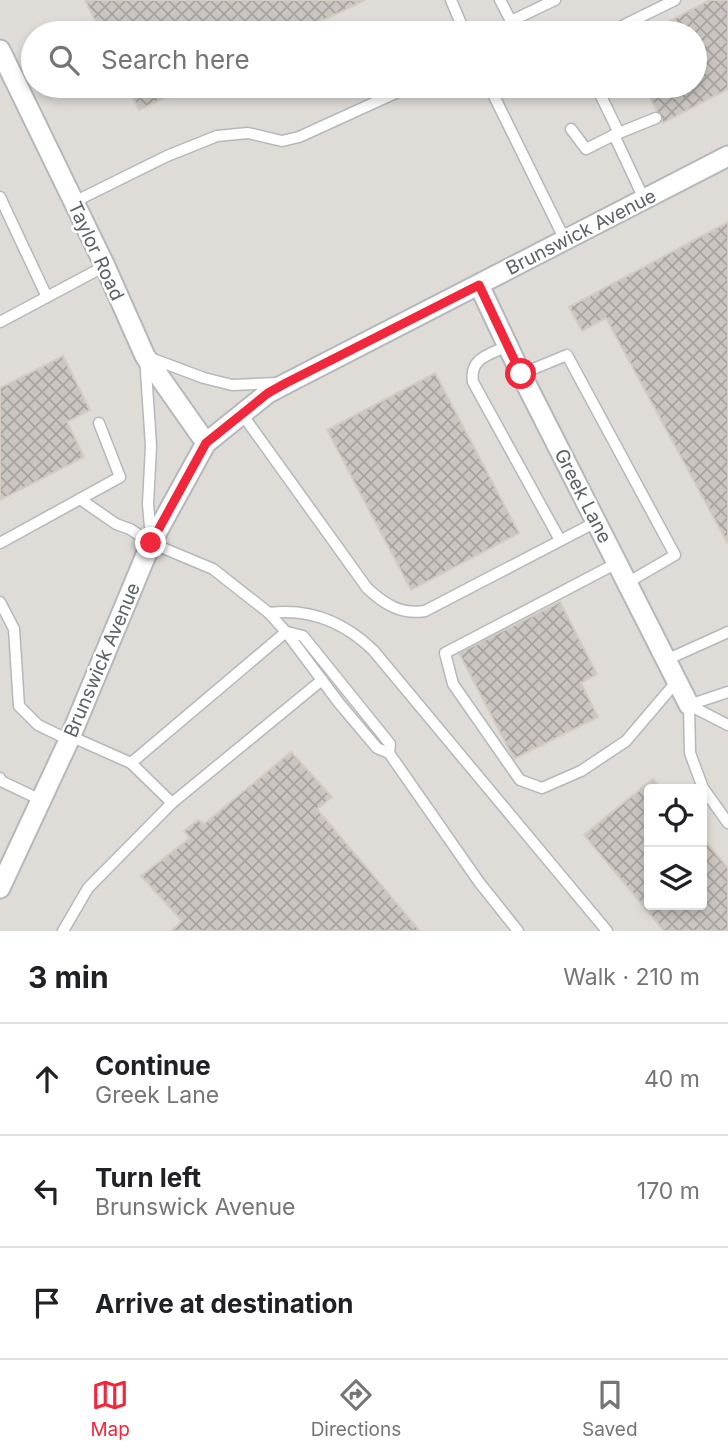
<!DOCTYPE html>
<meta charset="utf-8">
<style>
:root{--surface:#fff;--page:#f6f6f6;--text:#202124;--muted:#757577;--line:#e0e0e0;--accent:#f1273c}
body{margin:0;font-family:Inter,sans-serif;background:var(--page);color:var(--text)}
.controls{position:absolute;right:21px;bottom:21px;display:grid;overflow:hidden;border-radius:7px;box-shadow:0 4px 10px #0003}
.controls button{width:63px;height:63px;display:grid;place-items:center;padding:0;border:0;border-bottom:2px solid var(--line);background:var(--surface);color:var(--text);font:35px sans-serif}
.stop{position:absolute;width:21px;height:21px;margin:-16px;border:5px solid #f1273c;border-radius:50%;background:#fff}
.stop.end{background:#f1273c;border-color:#fff;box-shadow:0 2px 7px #0008}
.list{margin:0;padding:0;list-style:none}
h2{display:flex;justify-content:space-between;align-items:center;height:91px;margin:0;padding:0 28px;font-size:30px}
h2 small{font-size:23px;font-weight:400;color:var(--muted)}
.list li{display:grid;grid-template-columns:46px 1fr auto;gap:21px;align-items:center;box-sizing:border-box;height:112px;padding:0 28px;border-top:2px solid var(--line)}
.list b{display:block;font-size:26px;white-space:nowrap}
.list p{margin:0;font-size:23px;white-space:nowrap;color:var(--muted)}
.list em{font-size:23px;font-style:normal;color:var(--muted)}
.icon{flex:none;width:38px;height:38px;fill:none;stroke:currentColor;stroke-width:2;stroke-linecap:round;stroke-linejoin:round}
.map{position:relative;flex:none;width:728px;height:931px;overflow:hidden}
.search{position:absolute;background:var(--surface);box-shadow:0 4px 10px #0003;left:21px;right:21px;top:21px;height:77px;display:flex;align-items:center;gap:18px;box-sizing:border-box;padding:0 24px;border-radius:38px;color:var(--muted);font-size:26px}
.sheet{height:427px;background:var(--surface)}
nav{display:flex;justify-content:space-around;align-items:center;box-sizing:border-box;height:98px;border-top:2px solid var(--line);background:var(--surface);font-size:19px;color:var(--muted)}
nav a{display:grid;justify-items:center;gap:4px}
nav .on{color:var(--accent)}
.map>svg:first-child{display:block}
.industrial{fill:#dfdcd8;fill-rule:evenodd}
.building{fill:url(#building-cross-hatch);stroke:#d4cbc1;stroke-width:2}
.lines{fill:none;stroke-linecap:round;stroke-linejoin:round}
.lane-casing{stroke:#b4b8bb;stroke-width:13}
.street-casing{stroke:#b4b8bb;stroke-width:23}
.lane{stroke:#fff;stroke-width:10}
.street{stroke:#fff;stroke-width:19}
.route{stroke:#f1273c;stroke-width:9}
.labels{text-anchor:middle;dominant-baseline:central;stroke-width:5;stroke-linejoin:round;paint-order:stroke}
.street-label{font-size:19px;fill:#5b6165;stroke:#fff}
</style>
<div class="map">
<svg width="728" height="931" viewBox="0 0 728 931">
<defs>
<pattern id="building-cross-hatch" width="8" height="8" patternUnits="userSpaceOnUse" patternTransform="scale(1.75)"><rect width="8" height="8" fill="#cac5c0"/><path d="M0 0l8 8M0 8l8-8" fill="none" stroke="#a7a3a0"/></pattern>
</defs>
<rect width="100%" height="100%" fill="#efeae3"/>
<path class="industrial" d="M0 0H728V931H0ZM33 33H695V86H33ZM649 789H702V905H649Z"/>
<g class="building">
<path d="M85 0H365L297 33H101Z"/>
<path d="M710 0H728V89L663 123 644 86H695V33H646Z"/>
<path d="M127 86H190L139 110Z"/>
<path d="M728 222V544L606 318 582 331 569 307Z"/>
<path d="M63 356 90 410 67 422 84 457 0 500V388Z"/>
<path d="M435 373 519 533 411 590 327 430Z"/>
<path d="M560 602 597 674 581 683 598 717 514 759 459 653Z"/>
<path d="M291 752 332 797 317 809 420 931H171L182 921 141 876 190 838 184 831 198 820 204 824Z"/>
<path d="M653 779 662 789H649V905H702V837L728 868V931H664L584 835Z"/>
</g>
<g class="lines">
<g class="lane-casing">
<g id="lane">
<path d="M451 0 465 33"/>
<path d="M500 0 511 21 555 0"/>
<path d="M608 33 675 0"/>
<path d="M489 86 565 240"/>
<path d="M596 86 619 133"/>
<path d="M571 129 586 149 614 135"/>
<path d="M0 197 47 297"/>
<path d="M644 199 614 135 656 118"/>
<path d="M74 202 167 156 217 136 248 133 282 141 299 137 411 86"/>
<path d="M0 322 105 266"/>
<path d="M508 346C490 354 469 358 473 382L560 540"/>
<path d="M521 374 567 355 675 555 627 583"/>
<path d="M242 414 367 588C384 604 401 615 425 611L596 522"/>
<path d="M80 499 116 524 130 529 151 543 213 569 269 613 286 632 339 703 377 748 389 753 479 882 518 931"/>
<path d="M151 539 148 504 151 446 145 356 204 378 232 385 277 383"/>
<path d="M0 543 120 477 99 423"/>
<path d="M617 563 445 653 453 684 520 780 542 788 581 771 626 741 677 681"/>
<path d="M0 602 14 629 19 706 38 725 69 740"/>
<path d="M269 613C309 608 344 622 373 650L607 931"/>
<path d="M287 632 303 636 390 744 389 753"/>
<path d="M666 660 728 632"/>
<path d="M689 705 690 753 703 788 728 823"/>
<path d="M689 705 728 725"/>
<path d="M689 705 728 692"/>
<path d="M70 736 131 763 172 803"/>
<path d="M131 763 286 632"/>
<path d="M0 778 1 781 41 800"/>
<path d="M63 931 88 888 172 803 322 680"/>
</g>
</g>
<g class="street-casing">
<g id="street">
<path d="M0 50 105 266 145 356 206 443"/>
<path d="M479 285 521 374 689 705"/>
<path d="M0 888 69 740 151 543 206 443 268 393 287 383 728 156"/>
</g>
</g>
<use href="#lane" class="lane"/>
<use href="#street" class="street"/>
</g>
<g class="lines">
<path class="route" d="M151 543 206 443 268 393 286 383 479 285 521 374"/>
</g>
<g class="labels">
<g class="street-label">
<text transform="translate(581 232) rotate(-27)">Brunswick Avenue</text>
<text transform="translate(96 251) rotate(65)">Taylor Road</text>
<text transform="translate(583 496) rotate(63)">Greek Lane</text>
<text transform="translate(102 660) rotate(-67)">Brunswick Avenue</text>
</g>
</g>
</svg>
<div class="controls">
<button><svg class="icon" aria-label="locate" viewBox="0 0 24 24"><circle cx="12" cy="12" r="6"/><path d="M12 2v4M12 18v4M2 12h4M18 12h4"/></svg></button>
<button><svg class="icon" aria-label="layers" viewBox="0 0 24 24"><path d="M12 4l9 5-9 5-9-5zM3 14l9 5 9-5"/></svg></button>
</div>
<div class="stop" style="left:521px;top:374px"></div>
<div class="stop end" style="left:151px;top:543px"></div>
<div class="search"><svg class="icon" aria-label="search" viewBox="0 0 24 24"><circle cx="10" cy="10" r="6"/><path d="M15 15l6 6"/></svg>Search here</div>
</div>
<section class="sheet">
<h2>3 min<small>Walk · 210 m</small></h2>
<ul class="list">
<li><svg class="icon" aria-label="ahead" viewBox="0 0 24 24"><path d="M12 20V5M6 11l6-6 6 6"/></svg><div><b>Continue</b><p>Greek Lane</p></div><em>40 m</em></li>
<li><svg class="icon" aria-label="left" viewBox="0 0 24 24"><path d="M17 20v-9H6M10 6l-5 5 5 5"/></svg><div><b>Turn left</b><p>Brunswick Avenue</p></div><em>170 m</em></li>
<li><svg class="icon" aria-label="arrive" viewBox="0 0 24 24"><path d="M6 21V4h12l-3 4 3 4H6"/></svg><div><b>Arrive at destination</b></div></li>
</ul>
</section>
<nav>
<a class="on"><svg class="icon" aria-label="map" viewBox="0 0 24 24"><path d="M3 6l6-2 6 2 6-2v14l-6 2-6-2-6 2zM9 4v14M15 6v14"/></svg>Map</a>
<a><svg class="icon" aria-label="directions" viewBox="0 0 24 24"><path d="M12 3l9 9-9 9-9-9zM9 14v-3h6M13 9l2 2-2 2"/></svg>Directions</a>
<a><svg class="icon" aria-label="saved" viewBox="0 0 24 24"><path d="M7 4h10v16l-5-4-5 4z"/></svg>Saved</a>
</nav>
